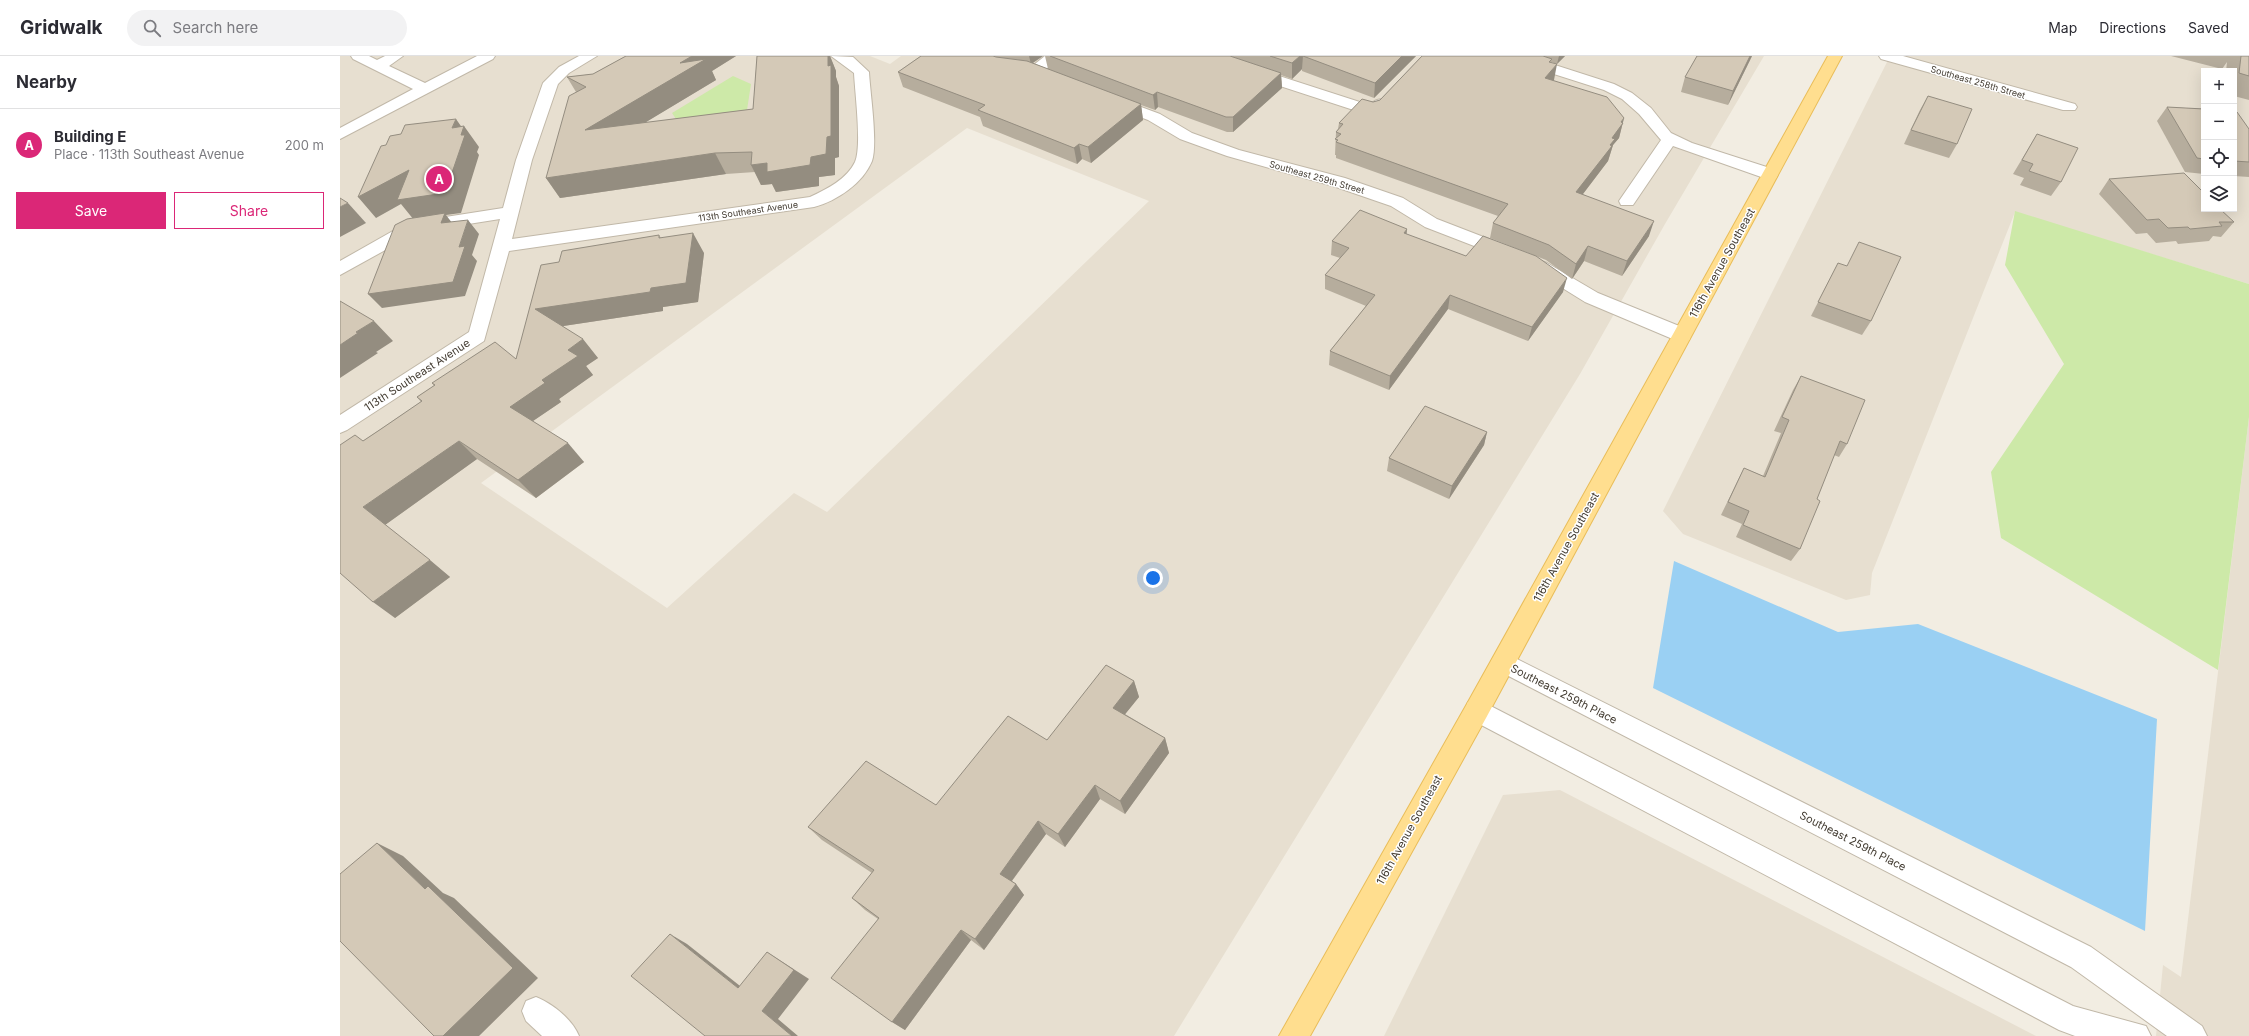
<!DOCTYPE html>
<meta charset="utf-8">
<style>
:root{--surface:#fff;--page:#f2f2f3;--text:#2b2b33;--muted:#7c7c81;--line:#e1e1e2;--accent:#db2777}
body{margin:0;font-family:Inter,sans-serif;background:var(--page);color:var(--text)}
.controls{position:absolute;right:12px;top:12px;display:grid;overflow:hidden;border-radius:0px;box-shadow:0 4px 16px #0002}
.controls button{width:36px;height:36px;display:grid;place-items:center;padding:0;border:0;border-bottom:1px solid var(--line);background:var(--surface);color:var(--text);font:20px sans-serif}
.you{position:absolute;left:813px;top:522px;width:14px;height:14px;margin:-10px;border:3px solid #fff;border-radius:50%;background:#1a73e8;box-shadow:0 0 0 6px #1a73e833}
.badge{display:grid;place-items:center;width:26px;height:26px;border-radius:50%;background:var(--accent);color:#fff;font-size:13px;font-weight:700}
.pin{position:absolute;translate:-50% -50%;border:2px solid #fff;box-shadow:0 1px 4px #0006}
.list{margin:0;padding:0;list-style:none}
h2{display:flex;justify-content:space-between;align-items:center;height:52px;margin:0;padding:0 16px;font-size:17px}
h2 small{font-size:13px;font-weight:400;color:var(--muted)}
.list li{display:grid;grid-template-columns:26px 1fr auto;gap:12px;align-items:center;box-sizing:border-box;height:72px;padding:0 16px;border-top:1px solid var(--line)}
.list b{display:block;font-size:15px;white-space:nowrap}
.list p{margin:0;font-size:13px;white-space:nowrap;color:var(--muted)}
.list em{font-size:13px;font-style:normal;color:var(--muted)}
.actions{display:flex;gap:8px;padding:12px 16px}
.actions a{flex:1;padding:9px 0;border:1px solid var(--accent);border-radius:0px;text-align:center;font-size:14px;color:var(--accent)}
.actions .main{background:var(--accent);color:#fff}
.icon{flex:none;width:22px;height:22px;fill:none;stroke:currentColor;stroke-width:2;stroke-linecap:round;stroke-linejoin:round}
.map{position:relative;flex:none;width:1909px;height:980px;overflow:hidden}
header{display:flex;align-items:center;gap:24px;box-sizing:border-box;height:56px;padding:0 20px;background:var(--surface);border-bottom:1px solid var(--line)}
header strong{font-size:19px}
nav{display:flex;gap:22px;margin-inline-start:auto;font-size:14px}
.search{width:280px;height:36px;background:var(--page);display:flex;align-items:center;gap:10px;box-sizing:border-box;padding:0 14px;border-radius:22px;color:var(--muted);font-size:15px}
main{display:flex}
aside{flex:1;background:var(--surface)}
.map>svg:first-child{display:block}
.residential{fill:#e7dfd0;fill-rule:evenodd}
.green{fill:#cde9a8}
.water{fill:#9ad0f3}
.lines{fill:none;stroke-linecap:round;stroke-linejoin:round}
.minor-casing{stroke:#c1b8a8;stroke-width:2}
.major-casing{stroke:#e9bd59;stroke-width:2}
.minor{fill:#fff;fill-rule:evenodd}
.major{fill:#ffde8f;fill-rule:evenodd}
.wall{fill:#b6ad9d}
.shaded-wall{fill:#948d80}
.building{fill:#d4c9b7;stroke:#948d80}
.labels{text-anchor:middle;dominant-baseline:central;stroke-width:3;stroke-linejoin:round;paint-order:stroke}
.far-street-label{font-size:9px;fill:#443d33;stroke:#fff}
.street-label{font-size:11px;fill:#443d33;stroke:#fff}
</style>
<header>
<strong>Gridwalk</strong>
<div class="search"><svg class="icon" aria-label="search" viewBox="0 0 24 24"><circle cx="10" cy="10" r="6"/><path d="M15 15l6 6"/></svg>Search here</div>
<nav><a>Map</a><a>Directions</a><a>Saved</a></nav>
</header>
<main>
<aside>
<h2>Nearby<small></small></h2>
<ul class="list">
<li><span class="badge">A</span><div><b>Building E</b><p>Place · 113th Southeast Avenue</p></div><em>200 m</em></li>
</ul>
<div class="actions"><a class="main">Save</a><a>Share</a></div>
</aside>
<div class="map">
<svg width="1909" height="980" viewBox="0 0 1909 980">
<rect width="100%" height="100%" fill="#f2ede2"/>
<g class="residential">
<path d="M0 0H530L550 8 561 0H1424L1325 168 1240 318 834 980H0ZM627 72 809 145 487 456 454 437 327 552 141 427Z"/>
<path d="M1550 0H1909V228L1675 156 1532 517 1530 539 1506 544 1343 478 1323 455ZM1864 15H1894V153H1864Z"/>
<path d="M1909 361V980H1816L1823 909 1841 921Z"/>
<path d="M1220 734 1696 980H1044L1163 739Z"/>
</g>
<g class="green">
<path d="M393 20 411 28 407 54 342 72 332 57Z"/>
<path d="M1675 155 1909 228V361L1878 614 1661 482 1651 416 1724 308 1665 209Z"/>
</g>
<path class="water" d="M1334 505 1498 576 1578 568 1817 663 1805 875 1313 632Z"/>
<g class="lines">
<g class="minor-casing">
<g id="minor">
<path d="M11 0H29L37 4 45 0H63L49 10 85 27 137 0H155L153 3 0 83V72L73 33 13 3Z"/>
<path d="M239 0H257L229 17 218 28 192 104 172 183 470 141C487 133 507 123 515 106 522 90 515 37 514 17L491 0 513 1 529 16C530 36 538 87 532 105 523 127 497 145 474 151L169 195 144 285 7 374 0 377V359L129 276 160 163 78 176 0 219V205L67 167 163 152 176 104 203 27 219 11Z"/>
<path d="M705 0H722L705 14 719 20 722 23 719 26C711 28 692 23 686 15Z"/>
<path d="M855 0H877L1029 49C1035 44 1039 42 1046 44L1049 47 1038 58 1032 60 857 3Z"/>
<path d="M1165 0H1187L1274 28 1292 37 1311 52 1331 77 1352 87 1436 114 1438 118 1436 122H1424L1333 90 1293 149H1281L1279 145 1321 84 1299 58 1282 43 1264 34 1167 3Z"/>
<path d="M1539 0H1563L1735 48 1737 51 1735 54H1723L1541 3Z"/>
<path d="M774 41 820 58 852 77 899 94 1005 122 1063 142 1097 163 1172 192 1175 196 1172 200 1166 202 1160 200 1085 171 1051 150 993 130 887 100 840 83 808 64 769 49 766 46 769 43Z"/>
<path d="M1201 205 1207 207 1258 237 1349 274 1351 279 1349 284 1342 286 1335 284 1245 246 1195 215 1192 211 1195 207Z"/>
<path d="M1163 596 1751 891 1862 970 1867 980H1827L1731 911 1155 613 1151 606 1155 599Z"/>
<path d="M1137 643 1733 950 1806 970 1811 980H1735L1719 974 1128 662 1125 654 1128 646Z"/>
<path d="M196 941C213 948 232 963 239 980H202L186 965 182 955 186 945Z"/>
</g>
</g>
<g class="major-casing">
<path id="major" d="M1488 0H1502L1146 662 970 980H939L1128 646Z"/>
</g>
<use href="#minor" class="minor"/>
<use href="#major" class="major"/>
</g>
<g class="wall">
<path d="M286 0H396L372 15 376 24 304 67 413 53 417 0H490L496 15V21L499 30V101L495 102V119L479 121V130L436 136 432 128 421 129 415 116 386 118 220 142 206 122 236 36 227 21 253 18Z"/>
<path d="M581 0H703L693 7 708 13 705 0H1076L1034 42 962 15V13L952 23 941 19 942 32 893 76H887L818 51 815 54 801 49 803 64 751 107 742 103 737 108 643 70 640 61 563 31 558 16Z"/>
<path d="M1082 0H1225L1217 8 1211 6 1214 24H1213L1284 62 1279 82 1273 89 1268 105 1243 138 1309 180 1282 220 1244 205 1232 223 1206 204 1150 182 1153 167 1158 160 996 102V99H995L996 76 998 73 999 67 1033 46 1040 44Z"/>
<path d="M1357 0H1412L1388 49 1341 36 1345 21Z"/>
<path d="M1831 0H1909V44L1894 40V15H1886L1887 6 1882 13Z"/>
<path d="M1588 40 1617 88 1609 102 1564 88 1580 54Z"/>
<path d="M1827 51 1864 53V118L1845 116 1817 65Z"/>
<path d="M1894 56 1909 73V121L1894 120Z"/>
<path d="M1697 78 1721 126 1711 140 1680 129 1684 122 1673 118Z"/>
<path d="M1769 123 1894 166 1881 181 1873 180 1869 185 1838 188 1836 185 1816 187 1807 177 1796 178 1759 138Z"/>
<path d="M319 179 321 182 364 197 358 246 323 251V255L223 270 258 302 246 310 253 319 219 343 221 346 193 365 244 406 196 442 137 403 45 469 110 521 55 562 23 385 81 346 77 341 94 330 92 327 176 303 219 206Z"/>
<path d="M1067 179 1223 236 1188 285 1108 253 1049 334 989 309 990 295 1026 250 985 233V219L1000 202 991 199 992 185Z"/>
<path d="M1498 207 1531 265 1522 279 1471 260Z"/>
<path d="M1461 320 1507 388 1499 401 1494 399 1477 443 1460 493 1451 505 1396 481 1402 468 1381 459 1397 426 1404 412 1423 420 1441 377 1434 375 1453 334Z"/>
<path d="M1147 376 1144 389 1109 443 1047 415 1049 402Z"/>
<path d="M794 625 799 641 785 658 825 682 829 697 785 758 760 743 725 791 706 778 672 825 676 828 684 839 644 894 631 884 565 974 552 966 538 863 525 854 512 842 532 817 482 784 468 771 596 749 707 684Z"/>
</g>
<g class="shaded-wall">
<path d="M352 0H396L372 15 376 24 258 95 245 74 340 7Z"/>
<path d="M488 0H490L496 15V21L499 30V101L495 102V119L479 121V130L436 136 432 128 421 129 411 109 471 101 488 10Z"/>
<path d="M689 0H703L691 8Z"/>
<path d="M960 0H977H963L962 13 952 23V7Z"/>
<path d="M1062 0H1076L1034 42 1035 27Z"/>
<path d="M1219 0H1225L1217 8Z"/>
<path d="M1410 0H1412L1388 49 1393 35Z"/>
<path d="M1217 8 1214 24 1202 37 1205 22Z"/>
<path d="M941 17 942 32 893 76V61Z"/>
<path d="M817 36 818 51 815 54 813 39Z"/>
<path d="M801 48 803 64 751 107 748 91Z"/>
<path d="M1284 62 1279 82 1273 89 1268 105 1233 151 1236 136Z"/>
<path d="M116 63 123 73 124 70 139 91 137 96 139 99 121 157 106 159 116 172 74 164 61 148 36 162 18 141 112 72Z"/>
<path d="M739 88 742 103 737 108 734 92Z"/>
<path d="M375 97 386 118 220 142 206 122Z"/>
<path d="M8 147 26 167 0 181V151Z"/>
<path d="M128 164 139 178 132 199 137 205 125 240 42 252 28 238 119 191Z"/>
<path d="M1314 165 1309 180 1282 220 1287 205Z"/>
<path d="M1067 173 1066 187 1064 177Z"/>
<path d="M353 177 364 197 358 246 323 251V255L210 272 195 253 311 232Z"/>
<path d="M1248 190 1244 205 1232 223 1236 208Z"/>
<path d="M1227 222 1223 236 1188 285 1192 271Z"/>
<path d="M1110 239 1108 253 1049 334 1050 320Z"/>
<path d="M34 265 53 285 36 296 38 297 0 322V289L16 276Z"/>
<path d="M243 283 258 302 246 310 253 319 219 343 221 346 187 369 170 351 202 324 228 294Z"/>
<path d="M1147 376 1144 389 1109 443 1112 430Z"/>
<path d="M119 385 137 403 45 469 23 451Z"/>
<path d="M228 387 244 406 196 442 178 424Z"/>
<path d="M90 504 110 521 55 562 33 546Z"/>
<path d="M794 625 799 641 778 667 773 652Z"/>
<path d="M825 682 829 697 785 758 780 745Z"/>
<path d="M755 729 760 743 725 791 718 778Z"/>
<path d="M698 765 706 778 668 830 660 818Z"/>
<path d="M37 787 63 800 103 837 114 842 198 922 139 980H103L85 833Z"/>
<path d="M676 828 684 839 644 894 635 883Z"/>
<path d="M621 874 631 884 565 974 552 966Z"/>
<path d="M330 878 347 888 414 941 398 932Z"/>
<path d="M427 896 469 923 438 963 458 980H452L422 955Z"/>
</g>
<g class="building">
<path d="M286 0H352L340 7 366 3 245 74 413 53 417 0H488V10L491 9V80L487 81 486 98 471 101 470 109 427 116V107L411 109 412 96 375 97 206 122 229 40 246 31 227 21 253 18Z"/>
<path d="M581 0H653L656 1 687 5 801 48 748 91 739 88 734 92 638 54 645 49 558 16Z"/>
<path d="M710 0H890L941 17 893 61H886L817 36 813 39Z"/>
<path d="M930 0H960L952 7Z"/>
<path d="M963 0H1062L1035 27Z"/>
<path d="M1082 0H1203L1212 3 1209 6 1217 8 1205 22 1267 41 1284 62 1281 66 1283 67 1272 82 1275 83 1270 89 1272 90 1236 136 1314 165 1287 205 1248 190 1236 208 1209 189 1153 167 1168 148 996 86 998 84 995 83 1001 78 996 76 1003 68 999 67 1022 43 1033 46 1040 44Z"/>
<path d="M1357 0H1410L1393 35 1345 21Z"/>
<path d="M1901 0H1909V20L1899 17Z"/>
<path d="M1588 40 1632 53 1617 88 1571 74Z"/>
<path d="M1827 51 1864 53V103L1857 102Z"/>
<path d="M1894 56H1897L1909 73V106L1894 105Z"/>
<path d="M116 63 112 72 124 70 121 79H125L105 137 57 144 69 114 18 141 41 90 46 89 50 80 61 78 65 69Z"/>
<path d="M1697 78 1738 92 1721 126 1689 115 1693 108 1682 104Z"/>
<path d="M1844 117 1864 137V153H1880L1894 166H1879L1882 170 1850 173 1848 171 1828 172 1819 163 1807 164 1769 123Z"/>
<path d="M0 142 8 147 0 151Z"/>
<path d="M1020 154 1067 173 1064 177 1126 200 1143 180 1196 200 1227 222 1192 271 1110 239 1050 320 990 295 1035 239 985 219 1009 192 992 185Z"/>
<path d="M105 157 101 167 128 164 119 191 125 190 113 226 28 238 55 169 67 163Z"/>
<path d="M353 177 346 227 311 232 310 236 195 253 243 283 228 294 238 300 202 324 205 327 170 351 228 387 178 424 119 385 23 451 90 504 33 546 0 517V389L15 379 23 385 41 373 82 345 77 341 95 329 92 327 155 286 176 303 201 209 219 206 222 195 319 179V182Z"/>
<path d="M1519 186 1561 201 1531 265 1478 246 1498 207 1507 210Z"/>
<path d="M0 245 34 265 16 276 18 277 0 289Z"/>
<path d="M1461 320 1525 344 1507 388 1500 385 1477 443 1480 445 1460 493 1403 469 1409 455 1388 446 1404 412 1425 421 1449 364 1442 361Z"/>
<path d="M1085 350 1147 376 1112 430 1049 402Z"/>
<path d="M766 609 794 625 773 652 825 682 780 745 755 729 718 778 698 765 660 818 676 828 635 883 621 874 552 966 491 922 539 862 512 842 534 814 468 771 526 705 596 749 668 660 707 684Z"/>
<path d="M37 787 85 833 88 830 173 912 103 980H94L0 885V818Z"/>
<path d="M330 878 398 932 427 896 454 914 422 955 452 980H365L291 920Z"/>
</g>
<g class="labels">
<g class="far-street-label">
<text transform="translate(1638 26) rotate(16)">Southeast 258th Street</text>
<text transform="translate(977 121) rotate(16)">Southeast 259th Street</text>
<text transform="translate(408 155) rotate(-8)">113th Southeast Avenue</text>
</g>
<g class="street-label">
<text transform="translate(1382 207) rotate(-61)">116th Avenue Southeast</text>
<text transform="translate(77 319) rotate(-33)">113th Southeast Avenue</text>
<text transform="translate(1226 491) rotate(-61)">116th Avenue Southeast</text>
<text transform="translate(1224 638) rotate(27)">Southeast 259th Place</text>
<text transform="translate(1069 774) rotate(-61)">116th Avenue Southeast</text>
<text transform="translate(1513 785) rotate(27)">Southeast 259th Place</text>
</g>
</g>
</svg>
<div class="controls">
<button>+</button>
<button>−</button>
<button><svg class="icon" aria-label="locate" viewBox="0 0 24 24"><circle cx="12" cy="12" r="6"/><path d="M12 2v4M12 18v4M2 12h4M18 12h4"/></svg></button>
<button><svg class="icon" aria-label="layers" viewBox="0 0 24 24"><path d="M12 4l9 5-9 5-9-5zM3 14l9 5 9-5"/></svg></button>
</div>
<div class="you"></div>
<div class="pin badge" style="left:99px;top:123px">A</div>
</div>
</main>
